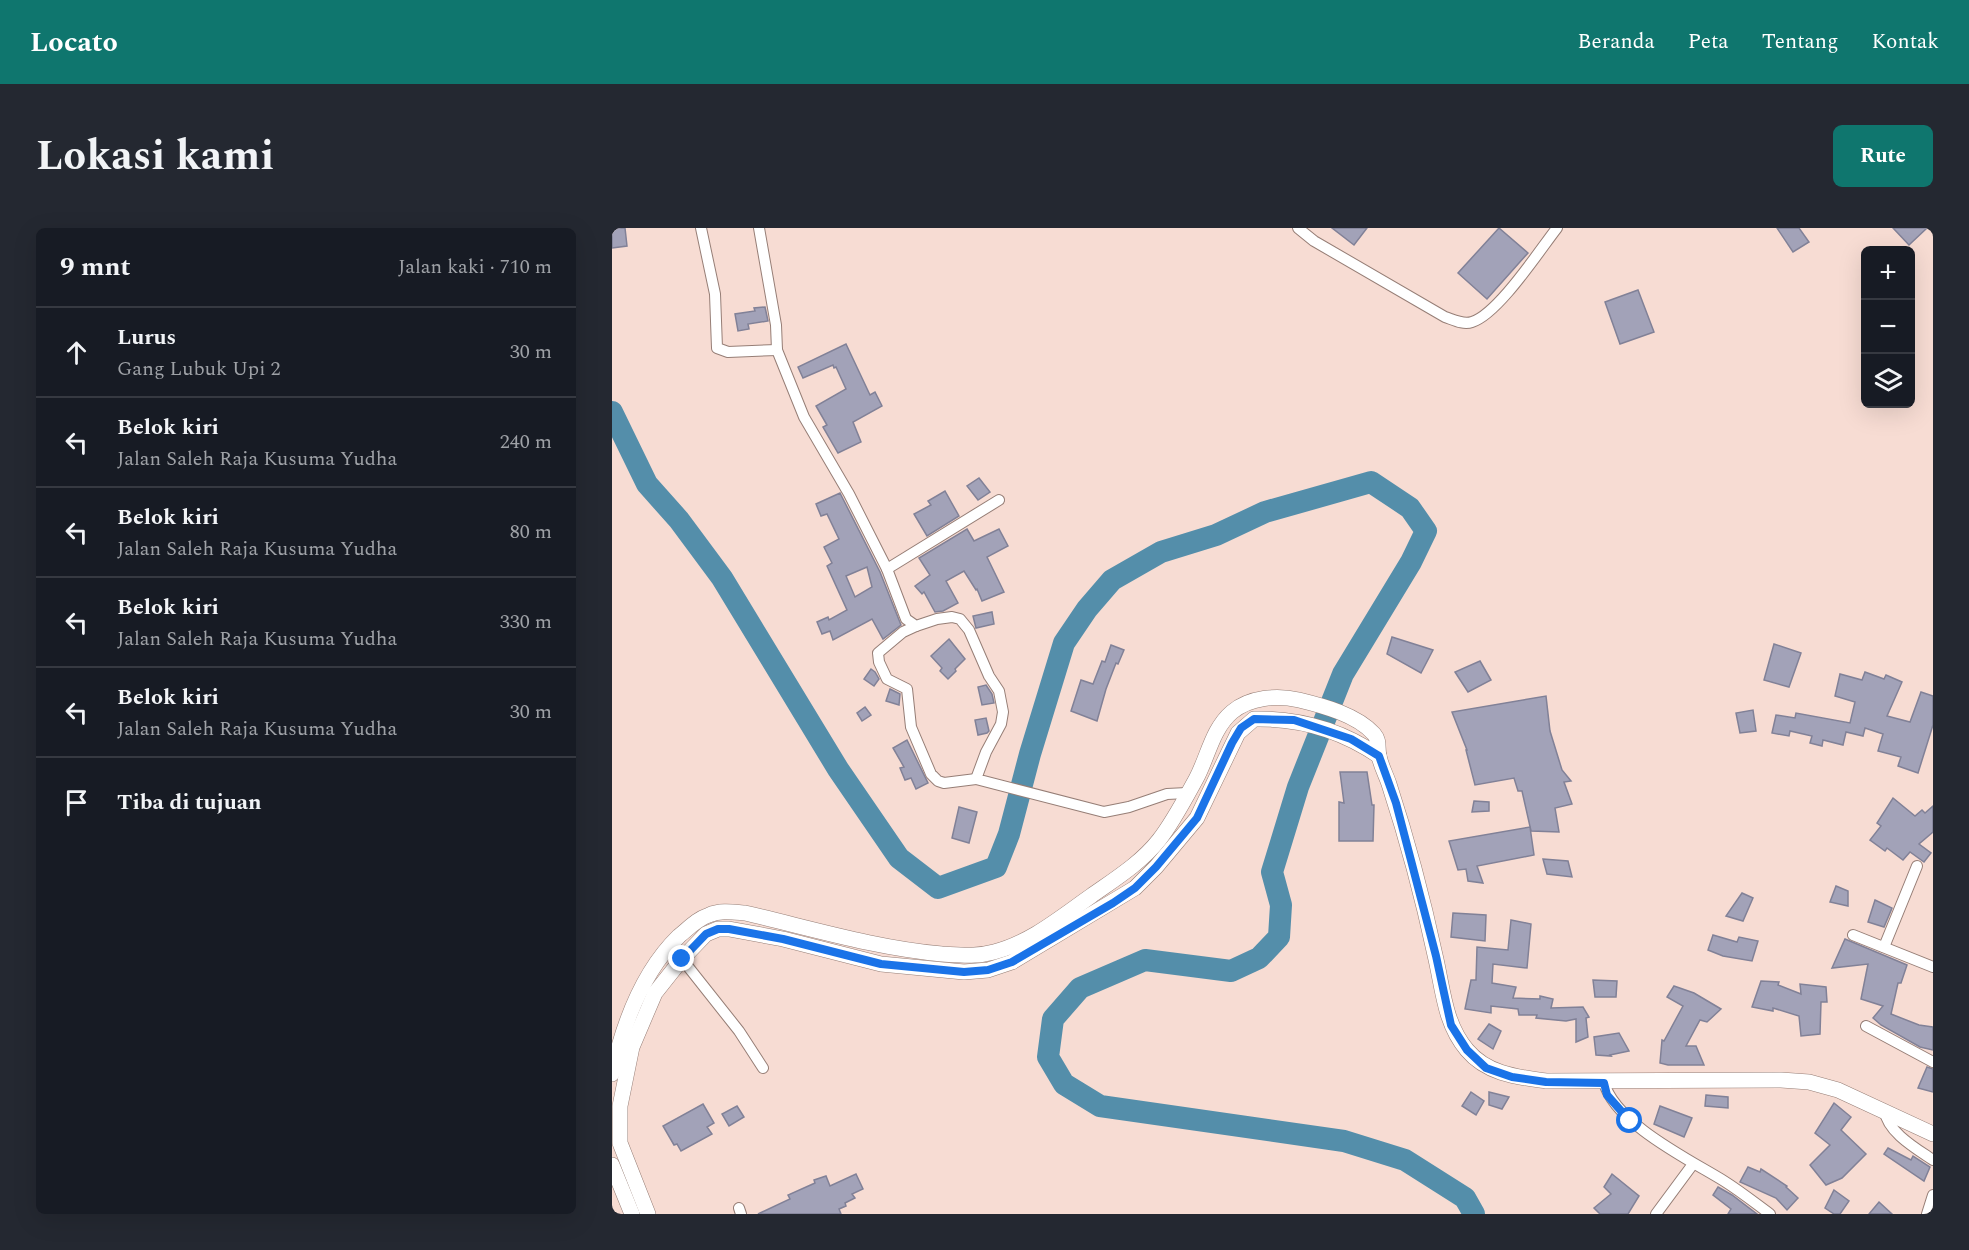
<!DOCTYPE html>
<html lang="id">
<meta charset="utf-8">
<style>
:root{--surface:#171b24;--page:#242831;--text:#f1f3f6;--muted:#9ea1a6;--line:#363941;--accent:#0f766e}
body{margin:0;font-family:Spectral,serif;background:var(--page);color:var(--text)}
.controls{position:absolute;right:18px;top:18px;display:grid;overflow:hidden;border-radius:9px;box-shadow:0 6px 24px #0002}
.controls button{width:54px;height:54px;display:grid;place-items:center;padding:0;border:0;border-bottom:2px solid var(--line);background:var(--surface);color:var(--text);font:30px sans-serif}
.stop{position:absolute;width:18px;height:18px;margin:-14px;border:4px solid #1a73e8;border-radius:50%;background:#fff}
.stop.end{background:#1a73e8;border-color:#fff;box-shadow:0 2px 6px #0008}
.list{margin:0;padding:0;list-style:none}
h2{display:flex;justify-content:space-between;align-items:center;height:78px;margin:0;padding:0 24px;font-size:26px}
h2 small{font-size:20px;font-weight:400;color:var(--muted)}
.list li{display:grid;grid-template-columns:39px 1fr auto;gap:18px;align-items:center;box-sizing:border-box;height:90px;padding:0 24px;border-top:2px solid var(--line)}
.list b{display:block;font-size:22px;white-space:nowrap}
.list p{margin:0;font-size:20px;white-space:nowrap;color:var(--muted)}
.list em{font-size:20px;font-style:normal;color:var(--muted)}
.icon{flex:none;width:33px;height:33px;fill:none;stroke:currentColor;stroke-width:2;stroke-linecap:round;stroke-linejoin:round}
.map{position:relative;flex:none;width:1321px;height:986px;overflow:hidden;border-radius:9px}
header{display:flex;align-items:center;gap:36px;box-sizing:border-box;height:84px;padding:0 30px;background:var(--accent);color:#fff}
header strong{font-size:28px}
nav{display:flex;gap:33px;margin-inline-start:auto;font-size:21px}
.intro{display:flex;align-items:center;justify-content:space-between;box-sizing:border-box;height:144px;padding:0 36px}
h1{margin:0;font-size:42px}
.button{padding:15px 27px;border-radius:9px;background:var(--accent);color:#fff;font-size:21px;font-weight:700}
main{display:flex;gap:36px;padding:0 36px}
aside{flex:1;background:var(--surface);border-radius:9px;box-shadow:0 6px 24px #0002}
.map>svg:first-child{display:block}
.lines{fill:none;stroke-linecap:round;stroke-linejoin:round}
.river{stroke:#548eaa;stroke-width:22}
.building{fill:#a2a2b8;stroke:#818197;stroke-width:1.5;fill-rule:evenodd}
.street-casing{stroke:#967e76;stroke-width:12}
.secondary-casing{stroke:#967e76;stroke-width:16}
.street{stroke:#fff;stroke-width:10}
.secondary{stroke:#fff;stroke-width:15}
.route{stroke:#1a73e8;stroke-width:8}
</style>
<header>
<strong>Locato</strong>
<nav><a>Beranda</a><a>Peta</a><a>Tentang</a><a>Kontak</a></nav>
</header>
<div class="intro"><h1>Lokasi kami</h1><a class="button">Rute</a></div>
<main>
<aside>
<h2>9 mnt<small>Jalan kaki · 710 m</small></h2>
<ul class="list">
<li><svg class="icon" aria-label="ahead" viewBox="0 0 24 24"><path d="M12 20V5M6 11l6-6 6 6"/></svg><div><b>Lurus</b><p>Gang Lubuk Upi 2</p></div><em>30 m</em></li>
<li><svg class="icon" aria-label="left" viewBox="0 0 24 24"><path d="M17 20v-9H6M10 6l-5 5 5 5"/></svg><div><b>Belok kiri</b><p>Jalan Saleh Raja Kusuma Yudha</p></div><em>240 m</em></li>
<li><svg class="icon" aria-label="left" viewBox="0 0 24 24"><path d="M17 20v-9H6M10 6l-5 5 5 5"/></svg><div><b>Belok kiri</b><p>Jalan Saleh Raja Kusuma Yudha</p></div><em>80 m</em></li>
<li><svg class="icon" aria-label="left" viewBox="0 0 24 24"><path d="M17 20v-9H6M10 6l-5 5 5 5"/></svg><div><b>Belok kiri</b><p>Jalan Saleh Raja Kusuma Yudha</p></div><em>330 m</em></li>
<li><svg class="icon" aria-label="left" viewBox="0 0 24 24"><path d="M17 20v-9H6M10 6l-5 5 5 5"/></svg><div><b>Belok kiri</b><p>Jalan Saleh Raja Kusuma Yudha</p></div><em>30 m</em></li>
<li><svg class="icon" aria-label="arrive" viewBox="0 0 24 24"><path d="M6 21V4h12l-3 4 3 4H6"/></svg><div><b>Tiba di tujuan</b></div></li>
</ul>
</aside>
<div class="map">
<svg width="1321" height="986" viewBox="0 0 1321 986">
<rect width="100%" height="100%" fill="#f7dcd3"/>
<g class="lines">
<path class="river" d="M0 184 35 256 67 292 110 350 226 541 287 630 326 660 384 639 397 606 418 526 452 415 475 381 500 352 549 324 604 307 653 284 759 254 798 280 814 303 799 334 731 446 686 559 660 644 669 677 667 709 647 730 619 743 533 732 468 760 441 791 436 829 452 856 488 878 732 913 793 932 853 970 862 986"/>
</g>
<g class="building">
<path d="M0 0H13L15 18 0 20Z"/>
<path d="M720 0H755L742 17Z"/>
<path d="M887 0 916 25 875 71 846 45Z"/>
<path d="M1165 0H1187L1197 14 1181 24Z"/>
<path d="M1281 0H1315L1297 17Z"/>
<path d="M1026 62 1042 104 1008 116 993 74Z"/>
<path d="M153 79 156 93 136 96 137 101 126 103 123 86 143 83 142 80Z"/>
<path d="M234 116 258 167 263 164 270 178 241 194 249 214 226 225 211 199 215 197 204 178 234 161 224 139 222 140 221 137 191 150 186 139Z"/>
<path d="M367 250 378 264 366 272 355 258Z"/>
<path d="M333 263 347 288 315 308 302 286 319 277 316 273Z"/>
<path d="M228 265 268 344 289 397 271 411 260 391 221 412 218 403 210 406 205 394 216 389 217 392 235 382 215 338 220 335 212 319 227 311 215 286 209 288 204 276ZM255 339 260 359 243 369 234 348Z"/>
<path d="M355 301 362 313 387 301 396 318 375 329 392 364 370 373 365 361 364 362 352 343 334 353 346 375 331 383 323 384 312 364 310 366 303 358 318 347 307 330Z"/>
<path d="M380 384 382 396 364 400 361 388Z"/>
<path d="M780 409 821 422 809 445 775 426Z"/>
<path d="M337 411 353 431 343 441 344 443 336 451 328 443 330 440 319 428Z"/>
<path d="M1162 416 1189 425 1177 459 1152 452Z"/>
<path d="M499 417 512 422 506 436 504 435 494 461 485 493 459 483 469 452 481 456 490 433 493 434Z"/>
<path d="M868 433 879 452 856 464 843 444Z"/>
<path d="M259 441 263 444 267 451 262 458 252 451Z"/>
<path d="M1253 444 1272 451 1274 447 1290 454 1275 488 1298 494 1309 464 1321 468V497L1306 545 1286 538 1289 529 1266 523 1271 506 1253 500 1251 508 1234 504 1231 517 1211 512 1210 518 1198 515 1200 508 1178 503 1177 508 1160 505 1164 487 1183 490 1184 485 1238 495 1243 474 1223 468 1228 446 1250 452Z"/>
<path d="M374 457 380 466 382 475 370 477 366 459Z"/>
<path d="M278 461 288 466 287 477 274 473Z"/>
<path d="M934 468 938 503 950 542 959 553 952 554 960 576 943 580 947 604 919 603 910 563H906L902 550 863 557 854 522H855L840 484Z"/>
<path d="M253 479 259 487 250 493 245 485Z"/>
<path d="M1141 482 1144 503 1128 505 1124 485Z"/>
<path d="M374 490 377 503 375 505 366 507 363 492Z"/>
<path d="M295 512 316 555 304 561 299 550 293 552 288 540 292 539 281 520Z"/>
<path d="M728 544H755L760 577H762L761 613H727V574L732 575Z"/>
<path d="M1281 570 1303 588 1310 582 1313 585 1321 578V604L1307 616 1319 625 1312 634 1298 624 1291 632 1275 620 1273 623 1258 612 1269 598 1265 595Z"/>
<path d="M862 573 877 574V583L860 584Z"/>
<path d="M347 579 365 584 357 615 340 610Z"/>
<path d="M918 599 922 627 865 638 871 655 856 653 854 641 846 642 837 613Z"/>
<path d="M931 631 956 633 960 649 935 646Z"/>
<path d="M1224 658 1236 663V678L1218 674Z"/>
<path d="M1130 665 1141 670 1131 693 1114 688Z"/>
<path d="M1263 672 1280 680 1272 699 1256 694Z"/>
<path d="M841 685 874 687 873 713 839 709Z"/>
<path d="M899 692 919 696 915 740 881 736 880 755 904 759 901 770 928 771V768L941 771 939 780 971 779 977 789 974 790 976 809 964 814V791L954 793 924 790 925 787H907L906 781 879 778V785L853 781 859 752H864L865 719 896 722Z"/>
<path d="M1101 707 1125 714 1127 709 1146 713 1140 733 1111 728 1096 722Z"/>
<path d="M1233 711 1295 737 1289 755H1286L1279 786 1307 797 1321 799V822L1308 819 1269 797 1261 790 1271 778 1249 771 1256 736 1220 740Z"/>
<path d="M981 752 1005 753 1004 769H983Z"/>
<path d="M1149 753 1167 754 1166 757 1189 766 1188 756 1214 759 1215 774H1209L1208 806 1189 808 1187 788 1161 780V783L1140 779Z"/>
<path d="M1062 758 1082 765 1109 781 1095 794 1088 792 1074 818H1084L1092 837H1056L1048 835 1050 812 1052 813 1071 778 1055 769Z"/>
<path d="M877 796 889 803 881 821 866 811Z"/>
<path d="M1007 805 1017 823 998 827 999 828 984 827 982 809Z"/>
<path d="M1315 839 1321 841V864L1306 860Z"/>
<path d="M859 864 872 873 864 887 850 878Z"/>
<path d="M877 864 897 869 890 881 877 877Z"/>
<path d="M1094 867 1116 869V880L1093 878Z"/>
<path d="M1222 875 1239 889 1229 902 1254 926 1230 950 1214 957 1198 937 1218 917 1203 905Z"/>
<path d="M91 876 102 895 95 899 100 906 69 923 65 916 62 917 51 898Z"/>
<path d="M125 878 132 889 117 898 110 886Z"/>
<path d="M1048 878 1080 890 1072 909 1042 896Z"/>
<path d="M1276 920 1299 932 1301 928 1318 939 1312 953 1272 926Z"/>
<path d="M1136 939 1148 944 1149 941 1175 958 1174 959 1186 970 1175 982 1164 970 1128 954Z"/>
<path d="M244 946 251 961 240 966 243 970 233 975 234 978 227 981 229 986H146L178 971 176 967 203 955 202 952 214 948 218 958Z"/>
<path d="M1000 946 1027 968 1016 986H988L982 980 999 966 992 959Z"/>
<path d="M1106 959 1120 967 1145 986H1116L1119 981 1101 967Z"/>
<path d="M1222 962 1237 973 1228 986H1222L1213 980Z"/>
<path d="M1267 974 1280 986H1257Z"/>
</g>
<g class="lines">
<g class="street-casing">
<g id="street">
<path d="M89 0 103 66 105 120 116 124 165 122"/>
<path d="M147 0 164 97 165 122 192 189 237 266 275 341 294 391 304 398 325 391 340 389 348 391 357 402 377 448 387 463 391 484 389 496 374 524 364 551 492 584 517 579 555 566 575 565"/>
<path d="M686 0 702 13 833 89C842 92 851 97 860 94 886 86 927 23 945 0"/>
<path d="M275 341 387 272"/>
<path d="M304 398 291 404 266 425 267 434 275 451 295 461 299 499 319 546 326 553 332 555 364 551"/>
<path d="M1241 707 1321 739"/>
<path d="M1272 719 1305 638"/>
<path d="M55 720 70 731 127 803 151 840"/>
<path d="M1254 798 1321 834"/>
<path d="M992 854C1002 895 1078 932 1112 953 1128 963 1143 975 1158 986"/>
<path d="M1273 883C1275 904 1305 921 1321 932"/>
<path d="M127 980 129 986"/>
<path d="M1044 986 1081 936"/>
<path d="M1315 986 1321 967"/>
</g>
</g>
<g class="secondary-casing">
<g id="secondary">
<path d="M0 846C11 796 30 744 67 708 77 700 85 691 97 687 108 682 121 684 133 685 198 700 263 720 330 726 348 727 364 729 382 724 418 715 449 689 479 668 503 651 529 635 547 612 561 594 573 571 584 551 596 529 600 501 620 484 638 469 665 467 687 472 712 478 745 487 762 506 768 513 765 520 767 528 769 538 774 547 777 556 795 611 811 671 823 727 831 760 832 795 855 822 875 846 905 849 934 853L1169 852 1197 854 1226 862 1321 906"/>
<path d="M0 937 20 986"/>
<path d="M36 986 8 915V878L20 819 43 765 70 731 94 706 106 701H117L171 711 269 736 352 744 376 742 400 734 523 660 544 639 585 590 626 505 642 491C688 490 729 502 767 528"/>
</g>
</g>
<use href="#street" class="street"/>
<use href="#secondary" class="secondary"/>
</g>
<g class="lines">
<path class="route" d="M70 731 94 706 106 701H117L171 711 269 736 352 744 376 742 400 734 501 675 523 660 544 639 585 590 620 515 629 500 642 491 682 492 739 511 767 528 784 575 824 728 839 797 855 822 874 840 900 849 934 854 992 855 995 867 1018 893"/>
</g>
</svg>
<div class="controls">
<button>+</button>
<button>−</button>
<button><svg class="icon" aria-label="layers" viewBox="0 0 24 24"><path d="M12 4l9 5-9 5-9-5zM3 14l9 5 9-5"/></svg></button>
</div>
<div class="stop" style="left:1018px;top:893px"></div>
<div class="stop end" style="left:70px;top:731px"></div>
</div>
</main>
